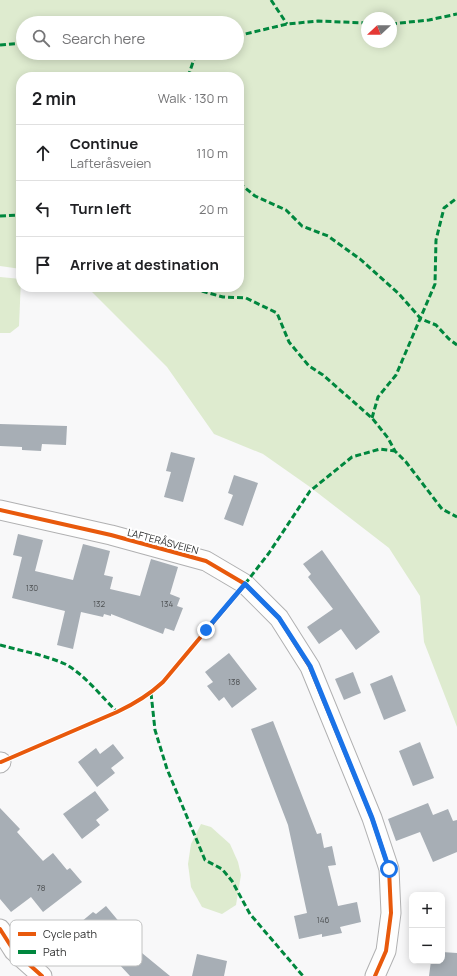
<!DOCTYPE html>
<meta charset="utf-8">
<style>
:root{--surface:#fff;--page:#f2f2f2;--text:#202124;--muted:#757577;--line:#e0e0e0}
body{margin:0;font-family:Manrope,sans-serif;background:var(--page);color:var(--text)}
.controls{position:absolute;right:12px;bottom:12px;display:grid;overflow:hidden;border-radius:8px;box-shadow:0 2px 10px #0003}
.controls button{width:36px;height:36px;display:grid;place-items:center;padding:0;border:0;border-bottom:1px solid var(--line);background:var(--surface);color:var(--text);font:20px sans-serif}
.compass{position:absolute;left:361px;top:12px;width:36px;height:36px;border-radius:50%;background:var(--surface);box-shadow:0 2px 10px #0003;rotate:248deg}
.stop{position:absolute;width:12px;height:12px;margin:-9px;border:3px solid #1a73e8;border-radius:50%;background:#fff}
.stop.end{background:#1a73e8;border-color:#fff;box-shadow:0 1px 4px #0008}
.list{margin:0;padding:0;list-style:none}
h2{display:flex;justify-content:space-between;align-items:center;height:52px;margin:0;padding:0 16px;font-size:17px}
h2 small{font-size:13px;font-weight:400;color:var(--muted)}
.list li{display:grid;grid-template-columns:26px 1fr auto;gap:12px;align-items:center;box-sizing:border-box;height:56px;padding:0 16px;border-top:1px solid var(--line)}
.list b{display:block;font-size:15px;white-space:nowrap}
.list p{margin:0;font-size:13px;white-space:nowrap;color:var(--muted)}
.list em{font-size:13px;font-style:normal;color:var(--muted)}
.icon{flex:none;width:22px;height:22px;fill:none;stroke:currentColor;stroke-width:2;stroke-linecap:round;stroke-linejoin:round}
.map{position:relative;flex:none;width:457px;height:976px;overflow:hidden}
.search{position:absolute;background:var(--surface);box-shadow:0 2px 10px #0003;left:16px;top:16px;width:228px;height:44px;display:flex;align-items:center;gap:10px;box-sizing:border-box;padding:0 14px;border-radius:22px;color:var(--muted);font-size:15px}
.panel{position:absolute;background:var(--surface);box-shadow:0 2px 10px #0003;left:16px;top:72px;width:228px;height:220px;border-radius:16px}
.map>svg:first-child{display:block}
.green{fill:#deebcf;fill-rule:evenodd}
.building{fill:#a7aeb5}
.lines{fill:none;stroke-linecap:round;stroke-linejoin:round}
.street-casing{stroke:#b0b0b1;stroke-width:21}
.street{stroke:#fefefe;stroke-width:19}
.quiet{stroke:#00873e;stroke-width:3;stroke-dasharray:6 3;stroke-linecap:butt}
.cycleway-casing{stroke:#fff;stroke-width:6}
.cycleway{stroke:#e8590c;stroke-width:4}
.route{stroke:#1a73e8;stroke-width:5}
.labels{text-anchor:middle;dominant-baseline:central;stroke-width:4;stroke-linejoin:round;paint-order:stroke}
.number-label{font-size:8px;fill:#4e5153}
.street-label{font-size:10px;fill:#313232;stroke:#fff}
.key{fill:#fff;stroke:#c1c2c2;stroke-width:1}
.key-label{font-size:11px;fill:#313232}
</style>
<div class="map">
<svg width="457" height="976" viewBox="0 0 457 976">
<rect width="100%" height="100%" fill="#f8f8f9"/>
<g class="green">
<path d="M0 0H457V727L424 642 420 596 389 548 310 487 263 454 214 434 167 367 87 287H239V77H21V269L0 266ZM367 18H391V42H367ZM23 23H237V53H23Z"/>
<path d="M0 277 21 279 19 326 10 333H0Z"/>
<path d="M201 824 211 827 230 844 238 862 241 875 236 905 222 914 202 907 191 887 188 864 191 844Z"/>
</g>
<g class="building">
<path d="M0 424 67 426 66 445 42 444 41 451 22 450V447L0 446Z"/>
<path d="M171 452 195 458 183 502 164 497 171 472 166 471Z"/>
<path d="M234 475 258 483 243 526 224 519 233 495 228 493Z"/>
<path d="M18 534 43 540 35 571 73 580 83 544 110 551 104 575 113 577 110 589 140 596 151 559 178 567 170 594 180 598 177 606 183 608 174 631 165 628 163 634 111 614V616L104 614 103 617 81 612 73 649 57 645 65 611 12 598 22 557 13 555Z"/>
<path d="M322 550 380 632 356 650 341 629 319 644 307 627 333 609 308 577 311 574 303 564Z"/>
<path d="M229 653 257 689 232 708 224 697 219 701 207 686 213 682 205 672Z"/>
<path d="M353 672 361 693 344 700 335 679Z"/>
<path d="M392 675 406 711 384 720 370 684Z"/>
<path d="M273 721 317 834 321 833 324 848 332 846 336 865 328 866 338 906 357 902 361 922 340 927 342 933 322 937V934L299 939 294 916 307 913 288 825 251 729Z"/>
<path d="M420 742 434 778 413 786 399 751Z"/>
<path d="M113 744 124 758 111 768 115 773 97 787 78 762 96 748 100 754Z"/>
<path d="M95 791 109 810 96 820 100 825 82 839 63 814Z"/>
<path d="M428 803 433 815 448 809 453 821 457 820V852L433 862 420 832 396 841 388 819Z"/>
<path d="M0 808 20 829 17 832 43 861 53 853 67 870 70 868 82 882 43 912 31 897 11 912 0 899Z"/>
<path d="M106 906 126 930 120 935 170 976H130L104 948 94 956 87 947 84 949 69 932 93 912 96 914Z"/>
<path d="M442 952 457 953V976H429L431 961H442Z"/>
<path d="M197 954 227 961 224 976H192Z"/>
</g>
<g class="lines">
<g class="street-casing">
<g id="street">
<path d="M0 510 111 535 206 561 245 584 279 618 310 667 372 818 389 869 391 913 386 951 375 976"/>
<path d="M0 763 1 762"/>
<path d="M0 929 14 951 42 976"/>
</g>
</g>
<use href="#street" class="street"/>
<g class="quiet">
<path d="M271 0 287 24"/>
<path d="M391 24 429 20 457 14"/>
<path d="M237 36 287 24 318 21 367 23"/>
<path d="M0 45 23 43"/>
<path d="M140 53C160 58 176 57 196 53"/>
<path d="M190 77 189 74 196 53"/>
<path d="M239 183 255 196 286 210 302 226 328 236 360 259 399 294 421 319 436 325 449 339 457 345"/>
<path d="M0 216 21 215"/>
<path d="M194 287 198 290 223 297 246 298 277 313 289 342 309 366 323 375 372 418 388 438 395 451 406 462 442 509 457 517"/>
<path d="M372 418 378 397 396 375 435 284 436 240 444 208 457 198"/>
<path d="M245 584 269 553 310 491 352 457 380 449 395 451"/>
<path d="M0 645C22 651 45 655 65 664 84 674 102 697 117 712"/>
<path d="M151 693 155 730 167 769 205 860 222 869 232 881 250 914 303 976"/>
</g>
<g class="cycleway-casing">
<g id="cycleway">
<path d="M0 510 111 535 206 561 245 584 279 618 310 667 372 818 389 869 391 913 386 951 375 976"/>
<path d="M1 762 117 712C134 704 149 695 163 682L245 584"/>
<path d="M0 929 14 951 42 976"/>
</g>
</g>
<use href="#cycleway" class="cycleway"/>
</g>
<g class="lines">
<path class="route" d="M206 630 245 584 279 618 310 666 372 818 389 869"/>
</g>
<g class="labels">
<g class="number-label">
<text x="32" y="587">130</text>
<text x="99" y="603">132</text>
<text x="167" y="603">134</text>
<text x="234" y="681">138</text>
<text x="41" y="887">78</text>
<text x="323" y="919">146</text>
</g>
<g class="street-label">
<text transform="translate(163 541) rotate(15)">LAFTERÅSVEIEN</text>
</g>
</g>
<rect x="10" y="920" width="132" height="46" rx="6" class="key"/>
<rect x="18" y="932" width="18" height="4" fill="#e8590c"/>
<rect x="18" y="950" width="18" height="4" fill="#00873e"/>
<g class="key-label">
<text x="43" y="938">Cycle path</text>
<text x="43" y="956">Path</text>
</g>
</svg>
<div class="controls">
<button>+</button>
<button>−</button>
</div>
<svg class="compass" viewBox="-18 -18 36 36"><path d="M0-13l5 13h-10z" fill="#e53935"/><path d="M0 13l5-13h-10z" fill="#757577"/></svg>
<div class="stop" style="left:389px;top:869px"></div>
<div class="stop end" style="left:206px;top:630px"></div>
<div class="search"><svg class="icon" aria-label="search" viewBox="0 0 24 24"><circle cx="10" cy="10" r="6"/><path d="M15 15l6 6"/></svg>Search here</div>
<section class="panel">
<h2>2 min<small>Walk · 130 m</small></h2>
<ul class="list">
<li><svg class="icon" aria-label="ahead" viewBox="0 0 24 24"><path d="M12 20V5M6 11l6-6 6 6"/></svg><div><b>Continue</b><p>Lafteråsveien</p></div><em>110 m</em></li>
<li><svg class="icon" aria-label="left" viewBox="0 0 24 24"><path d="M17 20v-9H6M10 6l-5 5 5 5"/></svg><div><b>Turn left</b></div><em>20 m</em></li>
<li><svg class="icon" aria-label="arrive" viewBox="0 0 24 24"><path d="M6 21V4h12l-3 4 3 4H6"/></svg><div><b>Arrive at destination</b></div></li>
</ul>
</section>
</div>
